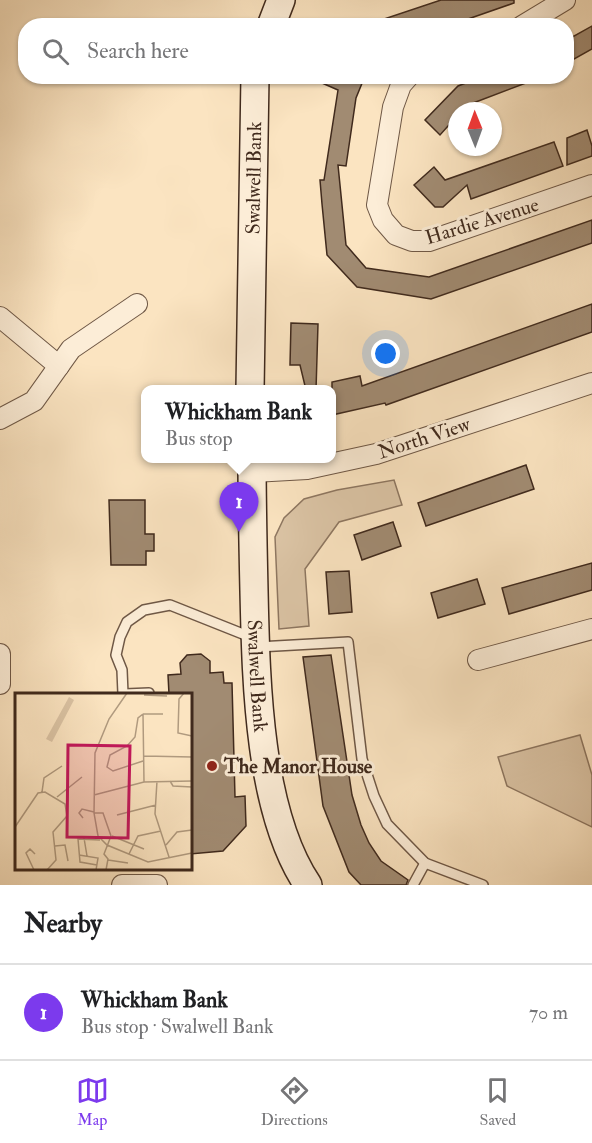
<!DOCTYPE html>
<meta charset="utf-8">
<style>
:root{--surface:#fff;--page:#f2f2f2;--text:#202124;--muted:#757577;--line:#e0e0e0;--accent:#7c3aed}
body{margin:0;font-family:"IM FELL Double Pica",serif;background:var(--page);color:var(--text)}
.compass{position:absolute;left:448px;top:102px;width:54px;height:54px;border-radius:50%;background:var(--surface);box-shadow:0 2px 4px #0004;rotate:359deg}
.you{position:absolute;left:386px;top:354px;width:21px;height:21px;margin:-15px;border:4px solid #fff;border-radius:50%;background:#1a73e8;box-shadow:0 0 0 9px #1a73e833}
.badge{display:grid;place-items:center;width:39px;height:39px;border-radius:50%;background:var(--accent);color:#fff;font-size:20px;font-weight:700}
.pin{position:absolute;translate:-50% -50px;filter:drop-shadow(0 2px 3px #0008)}
.pin::after{content:'';position:absolute;top:32px;width:21px;height:18px;background:inherit;clip-path:polygon(0 0,100% 0,50% 100%)}
.popup{position:absolute;left:141px;top:385px;width:195px;height:78px;box-sizing:border-box;display:grid;place-content:center;border-radius:12px;background:var(--surface);filter:drop-shadow(0 2px 4px #0005);font-size:20px;white-space:nowrap;color:var(--muted)}
.popup b{font-size:22px;color:var(--text)}
.popup::after{content:'';position:absolute;left:50%;top:100%;margin-left:-12px;border:12px solid transparent;border-top-color:var(--surface)}
.list{margin:0;padding:0;list-style:none}
h2{display:flex;justify-content:space-between;align-items:center;height:78px;margin:0;padding:0 24px;font-size:26px}
h2 small{font-size:20px;font-weight:400;color:var(--muted)}
.list li{display:grid;grid-template-columns:39px 1fr auto;gap:18px;align-items:center;box-sizing:border-box;height:96px;padding:0 24px;border-top:2px solid var(--line)}
.list b{display:block;font-size:22px;white-space:nowrap}
.list p{margin:0;font-size:20px;white-space:nowrap;color:var(--muted)}
.list em{font-size:20px;font-style:normal;color:var(--muted)}
.icon{flex:none;width:33px;height:33px;fill:none;stroke:currentColor;stroke-width:2;stroke-linecap:round;stroke-linejoin:round}
.map{position:relative;flex:none;width:592px;height:885px;overflow:hidden}
.search{position:absolute;background:var(--surface);box-shadow:0 2px 4px #0004;left:18px;right:18px;top:18px;height:66px;display:flex;align-items:center;gap:15px;box-sizing:border-box;padding:0 21px;border-radius:24px;color:var(--muted);font-size:22px}
.sheet{height:174px;background:var(--surface)}
nav{display:flex;justify-content:space-around;align-items:center;box-sizing:border-box;height:84px;border-top:2px solid var(--line);background:var(--surface);font-size:16px;color:var(--muted)}
nav a{display:grid;justify-items:center;gap:3px}
nav .on{color:var(--accent)}
.map>svg:first-child{display:block}
.green{fill:#dbc4a5;stroke:#8e7761;stroke-width:1.5}
.building{fill:#a18b72;stroke:#402a1d;stroke-width:1.5}
.lines{fill:none;stroke-linecap:round;stroke-linejoin:round}
.lane-casing{stroke:#6f5846;stroke-width:12}
.street-casing{stroke:#6f5846;stroke-width:22}
.secondary-casing{stroke:#402a1d;stroke-width:30}
.lane{stroke:#fcedd7;stroke-width:9}
.street{stroke:#fcedd7;stroke-width:20}
.secondary{stroke:#fcedd7;stroke-width:27}
.poi-dot{fill:#8f2418;stroke:#fcedd7;stroke-width:2}
.labels{text-anchor:middle;dominant-baseline:central;stroke-width:6;stroke-linejoin:round;paint-order:stroke}
.street-label{font-size:20px;fill:#402a1d;stroke:#fcedd7}
.poi-label{font-size:20px;font-weight:bold;fill:#402a1d;stroke:#fcedd7;text-anchor:start}
.inset-road{fill:none;stroke:#b09a7f;stroke-width:1.5}
.view{fill:#c2185b;fill-opacity:0.15;stroke:#c2185b;stroke-width:3}
.inset-edge{fill:none;stroke:#402a1d;stroke-width:3}
</style>
<div class="map">
<svg width="592" height="885" viewBox="0 0 592 885">
<rect width="100%" height="100%" fill="#fbe4c1"/>
<filter id="stains"><feTurbulence type="fractalNoise" baseFrequency=".00333" numOctaves="4"/><feColorMatrix values="0 0 0 0 .2 0 0 0 0 .09 0 0 0 0 .02 0 0 0 .5 -.17"/></filter>
<radialGradient id="worn" r=".72"><stop offset=".6" stop-color="#630" stop-opacity="0"/><stop offset="1" stop-color="#630" stop-opacity=".3"/></radialGradient>
<g class="green">
<path d="M394 480 402 505 339 522 305 569 309 626 279 629 275 537 284 518 304 499 337 490Z"/>
<path d="M580 735 592 775V827L507 786 498 757Z"/>
</g>
<g class="building">
<path d="M441 0H514V3L448 26H375V22Z"/>
<path d="M592 26V49L567 63V40Z"/>
<path d="M306 76H365L356 98 346 166 338 165 346 245 366 268 429 277 592 220V243L431 299 357 287 327 255 322 204 320 180H324L338 90Z"/>
<path d="M484 76H538L539 78 468 105 462 111H457V116L440 135 425 120 458 86Z"/>
<path d="M587 130 592 146V156L567 165V138Z"/>
<path d="M554 142 563 166 471 199 467 185 443 207H435L414 185 434 167 445 180Z"/>
<path d="M592 304V332L386 405 385 403 332 415V382L360 376 362 386Z"/>
<path d="M291 323 318 324 316 390H306L300 365H290Z"/>
<path d="M526 465 534 489 426 526 418 503Z"/>
<path d="M109 500H145V534H154V551H146V565H111Z"/>
<path d="M393 522 401 546 362 560 354 535Z"/>
<path d="M592 563V590L509 614 502 588Z"/>
<path d="M349 571 352 612 329 614 326 572Z"/>
<path d="M477 579 485 604 438 618 431 593Z"/>
<path d="M201 654 210 661V673L223 672 224 683H232L235 797 245 796 246 826 223 851 190 854V694H169L168 675 181 674 180 663 187 655Z"/>
<path d="M331 655 352 795 361 825 369 843 381 861 408 880 406 885H361L349 872 323 806 303 657Z"/>
</g>
<g class="lines">
<g class="lane-casing">
<g id="lane">
<path d="M258 647 348 642 362 759 374 796 387 824 425 863 483 885"/>
<path d="M123 694 122 670 116 655 120 637 127 622 144 610 170 605 253 638"/>
<path d="M125 694 149 693"/>
<path d="M413 885 425 863"/>
</g>
</g>
<g class="street-casing">
<g id="street">
<path d="M522 26 565 0"/>
<path d="M409 76 401 85 393 107 377 205 383 220 396 235 412 241H429L592 185"/>
<path d="M0 317 59 366"/>
<path d="M0 419 34 401 71 349 137 304"/>
<path d="M252 472 307 469 376 454 592 383"/>
<path d="M0 654V684"/>
<path d="M478 660 592 629"/>
<path d="M122 885H157"/>
</g>
</g>
<g class="secondary-casing">
<g id="secondary">
<path d="M271 26 281 0"/>
<path id="s1" d="M250 390 255 76"/>
<path id="s2" d="M252 458C252 503 253 547 254 591 256 679 258 811 308 885"/>
</g>
</g>
<use href="#lane" class="lane"/>
<use href="#street" class="street"/>
<use href="#secondary" class="secondary"/>
</g>
<circle class="poi-dot" cx="212" cy="766" r="6"/>
<g class="labels">
<g class="street-label">
<text stroke="none"><textPath href="#s1" startOffset="212">Swalwell Bank</textPath></text>
<text transform="translate(482 221) rotate(-17)">Hardie Avenue</text>
<text transform="translate(424 438) rotate(-18)">North View</text>
<text stroke="none"><textPath href="#s2" startOffset="218">Swalwell Bank</textPath></text>
</g>
<g class="poi-label">
<text x="224" y="766">The Manor House</text>
</g>
</g>
<g transform="translate(15 693)">
<rect width="177" height="177" fill="#fbe4c1"/>
<path d="M54 4 59 7 37 49 31 46Z" fill="#dbc4a5"/>
<path class="inset-road" d="M112 0 94 26 80 60 79 120 83 143 92 152 133 169 177 160M169 0 164 6 163 40 177 43M129 2 152 3M128 21 129 89M128 21H148M129 63 177 64M128 68 98 78 92 74 95 62 112 53 120 44 123 25 128 21M142 88 140 121 154 164M155 88 158 93 177 94M27 99 29 85 47 73M79 102 129 89 177 88M42 104 67 84M79 120H88L96 143M102 122 141 112M68 125 64 120 67 116 79 119M0 134 23 100 30 99 50 111 52 123 38 139 41 167 32 177M97 143 129 156M69 145 72 163M151 152 162 139 177 137M40 153 50 152 53 168M114 161 123 143 146 138M64 162 83 165 81 177M93 167 113 170M82 172 65 169 63 146 85 147M19 177 11 160 15 156 20 161M91 177 93 166 89 161 96 143"/>
<path class="view" d="M53 52 115 53 113 145 52 144Z"/>
<rect width="177" height="177" class="inset-edge"/>
</g>
<rect width="100%" height="100%" filter="url(#stains)"/>
<rect width="100%" height="100%" fill="url(#worn)"/>
</svg>
<svg class="compass" viewBox="-18 -18 36 36"><path d="M0-13l5 13h-10z" fill="#e53935"/><path d="M0 13l5-13h-10z" fill="#757577"/></svg>
<div class="you"></div>
<div class="pin badge" style="left:239px;top:532px">1</div>
<div class="popup"><b>Whickham Bank</b>Bus stop</div>
<div class="search"><svg class="icon" aria-label="search" viewBox="0 0 24 24"><circle cx="10" cy="10" r="6"/><path d="M15 15l6 6"/></svg>Search here</div>
</div>
<section class="sheet">
<h2>Nearby<small></small></h2>
<ul class="list">
<li><span class="badge">1</span><div><b>Whickham Bank</b><p>Bus stop · Swalwell Bank</p></div><em>70 m</em></li>
</ul>
</section>
<nav>
<a class="on"><svg class="icon" aria-label="map" viewBox="0 0 24 24"><path d="M3 6l6-2 6 2 6-2v14l-6 2-6-2-6 2zM9 4v14M15 6v14"/></svg>Map</a>
<a><svg class="icon" aria-label="directions" viewBox="0 0 24 24"><path d="M12 3l9 9-9 9-9-9zM9 14v-3h6M13 9l2 2-2 2"/></svg>Directions</a>
<a><svg class="icon" aria-label="saved" viewBox="0 0 24 24"><path d="M7 4h10v16l-5-4-5 4z"/></svg>Saved</a>
</nav>
